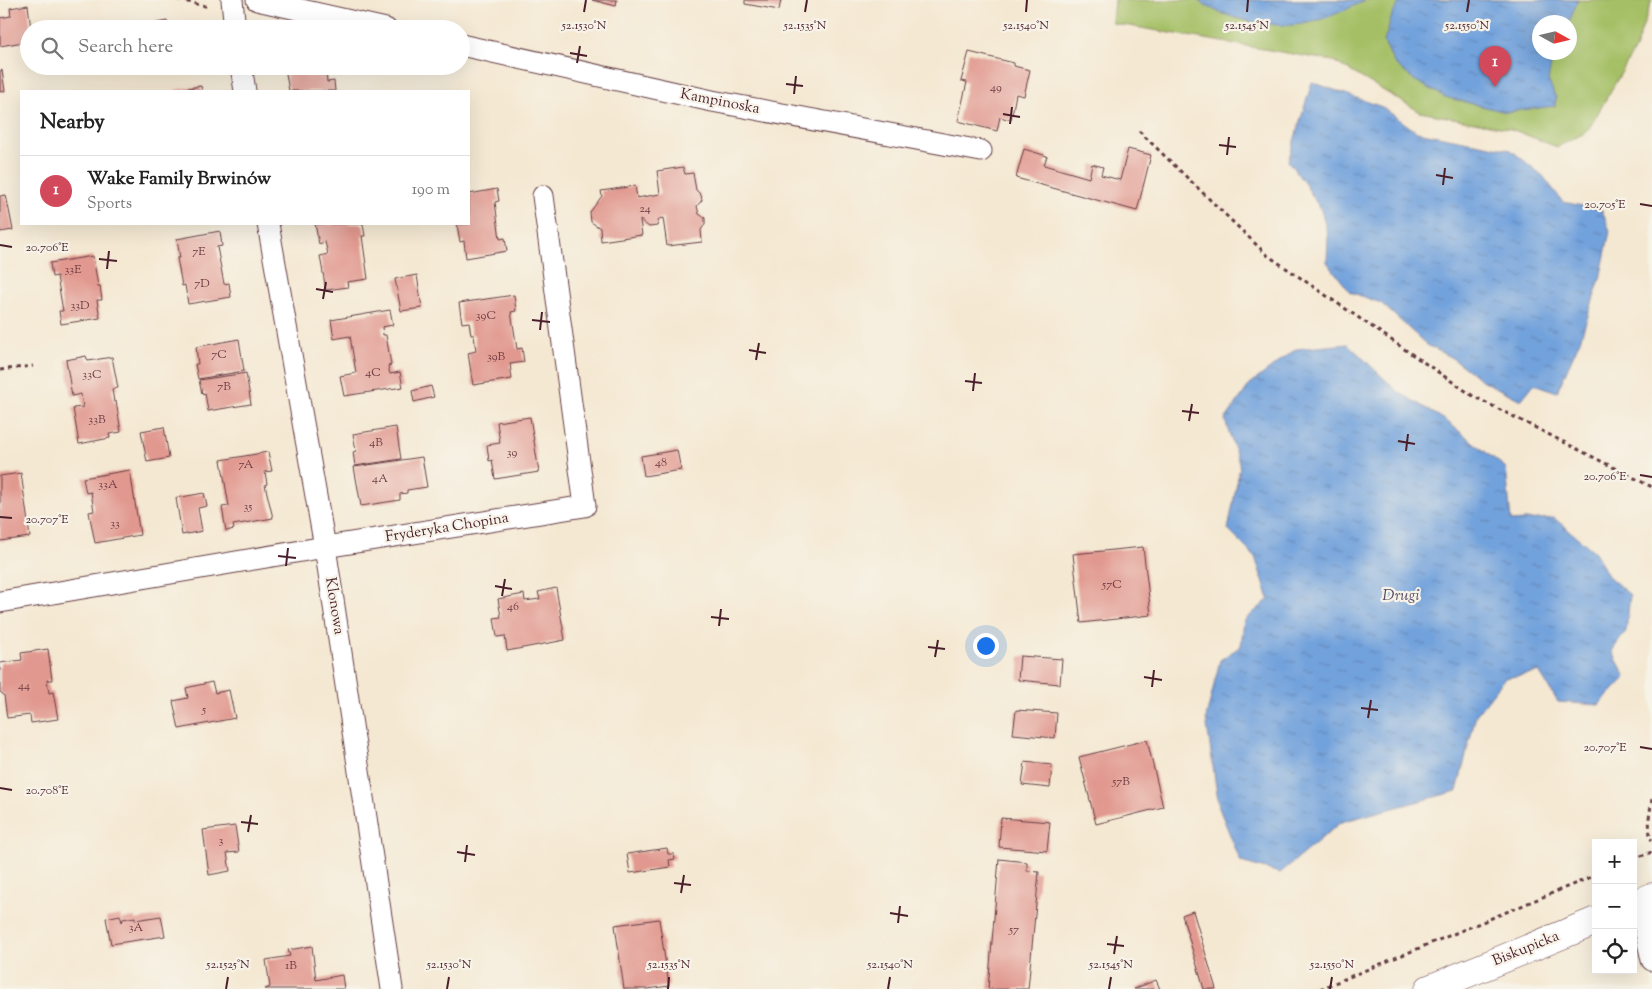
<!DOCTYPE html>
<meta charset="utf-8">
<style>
:root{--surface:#fff;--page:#f6f6f6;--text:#222;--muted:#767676;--line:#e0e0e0;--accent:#d1495b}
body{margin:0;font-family:"Sorts Mill Goudy",serif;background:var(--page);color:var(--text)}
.controls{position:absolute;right:15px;bottom:15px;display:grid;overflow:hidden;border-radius:0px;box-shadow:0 5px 20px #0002}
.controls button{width:45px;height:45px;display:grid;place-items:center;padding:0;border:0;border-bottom:1px solid var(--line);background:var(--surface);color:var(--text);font:25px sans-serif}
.compass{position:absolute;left:1532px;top:15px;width:45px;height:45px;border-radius:50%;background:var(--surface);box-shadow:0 5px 20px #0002;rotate:98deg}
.you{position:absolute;left:985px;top:645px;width:18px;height:18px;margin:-12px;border:4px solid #fff;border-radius:50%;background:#1a73e8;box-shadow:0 0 0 8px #1a73e833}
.badge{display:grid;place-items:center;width:32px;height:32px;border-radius:50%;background:var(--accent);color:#fff;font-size:16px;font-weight:700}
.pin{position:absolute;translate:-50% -41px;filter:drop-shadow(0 1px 2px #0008)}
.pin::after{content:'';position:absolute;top:26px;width:18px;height:15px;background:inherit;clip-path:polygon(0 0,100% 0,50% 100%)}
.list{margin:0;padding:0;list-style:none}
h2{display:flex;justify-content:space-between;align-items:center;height:65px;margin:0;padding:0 20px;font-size:21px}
h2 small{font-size:16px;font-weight:400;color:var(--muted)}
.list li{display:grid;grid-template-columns:32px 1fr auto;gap:15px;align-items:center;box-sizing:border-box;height:70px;padding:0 20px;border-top:1px solid var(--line)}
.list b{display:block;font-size:19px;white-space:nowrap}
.list p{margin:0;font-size:16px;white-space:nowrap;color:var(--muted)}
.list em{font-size:16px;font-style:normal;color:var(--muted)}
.icon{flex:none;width:28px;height:28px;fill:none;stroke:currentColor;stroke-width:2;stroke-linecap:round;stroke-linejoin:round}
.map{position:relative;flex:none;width:1652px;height:989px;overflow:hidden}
.search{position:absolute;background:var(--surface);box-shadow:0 5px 20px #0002;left:20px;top:20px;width:450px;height:55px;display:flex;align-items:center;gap:12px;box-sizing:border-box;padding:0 18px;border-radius:28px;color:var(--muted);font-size:19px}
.panel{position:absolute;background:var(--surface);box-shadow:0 5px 20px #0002;left:20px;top:90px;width:450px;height:135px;border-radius:0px}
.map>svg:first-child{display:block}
.green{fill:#a4bf65;stroke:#776f48;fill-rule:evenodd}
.water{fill:url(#water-ripples);stroke:#5e6084}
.building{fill:#e1988f}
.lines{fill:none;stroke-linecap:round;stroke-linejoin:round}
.street-casing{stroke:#643d44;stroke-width:23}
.secondary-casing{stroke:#643d44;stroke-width:29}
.path{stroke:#643d44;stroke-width:3;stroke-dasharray:4 4;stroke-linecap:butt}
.street{stroke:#fff;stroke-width:21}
.secondary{stroke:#fff;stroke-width:28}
.ticks{fill:none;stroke:#4a1f2b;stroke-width:2}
.labels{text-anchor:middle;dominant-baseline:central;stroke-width:4.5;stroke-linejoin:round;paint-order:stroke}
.number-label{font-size:12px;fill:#703d44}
.street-label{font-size:15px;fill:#4a1f2b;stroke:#f7f3e8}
.water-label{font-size:16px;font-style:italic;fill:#584d69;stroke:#f7f3e8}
.ticks-label{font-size:12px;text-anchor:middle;fill:#4a1f2b;stroke:#f7f3e8;stroke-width:4.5;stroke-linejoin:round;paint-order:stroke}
</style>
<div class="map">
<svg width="1652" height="989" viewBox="0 0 1652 989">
<defs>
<pattern id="water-ripples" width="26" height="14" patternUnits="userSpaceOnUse" patternTransform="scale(1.25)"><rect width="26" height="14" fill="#72a2dc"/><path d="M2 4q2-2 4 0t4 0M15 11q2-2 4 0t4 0" fill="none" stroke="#6083b3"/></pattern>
</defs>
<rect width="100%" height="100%" fill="#f7f3e8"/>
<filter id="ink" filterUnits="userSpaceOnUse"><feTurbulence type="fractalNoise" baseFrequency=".02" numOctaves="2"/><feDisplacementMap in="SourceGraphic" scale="10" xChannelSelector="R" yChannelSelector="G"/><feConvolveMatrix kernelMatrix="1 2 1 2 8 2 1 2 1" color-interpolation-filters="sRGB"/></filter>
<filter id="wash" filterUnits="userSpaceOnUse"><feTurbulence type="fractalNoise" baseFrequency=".0096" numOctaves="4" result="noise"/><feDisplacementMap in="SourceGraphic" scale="20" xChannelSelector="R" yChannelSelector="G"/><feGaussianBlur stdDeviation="1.12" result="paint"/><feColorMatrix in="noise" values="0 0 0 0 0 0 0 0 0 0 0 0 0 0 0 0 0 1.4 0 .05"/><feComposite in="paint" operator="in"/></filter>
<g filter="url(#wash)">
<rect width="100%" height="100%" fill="#f4e8d2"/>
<path class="green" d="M1114 0H1652L1635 49 1587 132 1557 147 1511 129 1420 112 1333 61 1112 23ZM1540 22H1570V52H1540Z"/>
<g class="water">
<path d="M1198 0H1365C1349 9 1330 17 1312 22 1282 31 1222 20 1198 0Z"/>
<path d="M1401 0H1578L1569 22H1540V52L1567 53 1551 65 1548 80 1556 98 1555 106 1506 112 1445 97 1414 80 1394 63 1384 42 1392 15Z"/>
<path d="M1312 82 1382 107 1417 132 1511 150 1543 176 1563 202 1602 210 1610 231 1600 279 1580 340 1557 392 1534 384 1521 400 1483 381 1452 358 1427 345 1381 303 1350 292 1327 262 1328 236 1321 210 1305 184 1288 161Z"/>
<path d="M1348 344 1397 391 1445 420 1506 468 1511 521 1554 518 1595 552 1608 576 1630 595 1626 631 1612 651 1626 677 1599 705 1558 702 1539 672 1505 678 1476 715 1457 791 1341 822 1280 873 1241 862 1219 808 1206 718 1220 660 1241 646 1244 621 1269 599 1255 557 1228 530 1240 466 1225 420 1250 384 1296 349Z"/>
</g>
<g id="blocks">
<g class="building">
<path d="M592 0H617L616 6Z"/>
<path d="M745 0H781L779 10 745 4Z"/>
<path d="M28 5 31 29H29V41L0 46V18L11 16 10 8Z"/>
<path d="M167 21 169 29H152L151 24Z"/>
<path d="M969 52 1014 63V66L1030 70 1024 96 1016 94 1011 120 1000 117 997 131 958 121 967 82 961 81Z"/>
<path d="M299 66H319L320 72 326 71 327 82 334 81 335 91H289L285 68Z"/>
<path d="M2 70 5 91 0 92V71Z"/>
<path d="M201 86 202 91H175V90Z"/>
<path d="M1024 149 1047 156 1044 165 1089 178 1092 164 1103 167 1101 175 1120 180 1128 149 1151 155 1137 211 1016 178Z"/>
<path d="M683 167 685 174 693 173 696 190 701 195 702 200 697 206 699 214 705 218V224L701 230 702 242 667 246 663 218 659 219 657 226 649 227 640 220 642 235 601 241 600 228 591 222 590 212 602 196 601 191 635 186 637 198 660 194 657 171Z"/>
<path d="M497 189 499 201 495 202 500 239 505 238 507 251 466 258 464 241 460 242 457 224H469V194Z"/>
<path d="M6 195 13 230 0 232V196Z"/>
<path d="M315 224H363L365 236H362L368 279 347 282 348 287 326 290 320 256 328 254 325 242 319 244Z"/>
<path d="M220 231 222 246 217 247 224 284 229 283 231 297 188 304 185 285 182 286 177 258H180L177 239Z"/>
<path d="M93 256 98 286H100L102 300H97L100 318 61 324 59 311H63L57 276 52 277 50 263Z"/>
<path d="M417 275 422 308 401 311 395 279Z"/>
<path d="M514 295 516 311 511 312 514 330 517 349 522 348 524 362 510 364 512 379 473 385 468 353 476 351 474 335H471L469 322 462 323 459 303Z"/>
<path d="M390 310 393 325 382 327 383 335H386L391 365 388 366 390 374 400 372 403 387 344 396 340 376 356 373 350 336 334 339 331 320Z"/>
<path d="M239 339 244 371 198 379 195 364H198L196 347Z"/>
<path d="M86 356 88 361 112 357 118 388 112 389 114 402 116 401 121 432 109 434 110 438 79 444 73 408 83 407 81 394 72 396 66 360Z"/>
<path d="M246 373 251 404 208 411 205 393 202 394 199 380Z"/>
<path d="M431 386 434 397 414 402 412 391Z"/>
<path d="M530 417 539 472 495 479 492 460 489 461 487 445 500 443 497 422Z"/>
<path d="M164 427 169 458 147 462 141 431Z"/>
<path d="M396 427 401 459 355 466 353 452 356 451 353 434Z"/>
<path d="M677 450 681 470 644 476 641 456Z"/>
<path d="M268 452 272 471 265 472 267 484 265 485 273 518 233 525 234 529 226 531 222 507 229 506 221 460Z"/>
<path d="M422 457 427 487 407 490V493L400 494V500L361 506 354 467Z"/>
<path d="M130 470 140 535 95 543 89 512 94 511 91 492 86 493 83 478Z"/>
<path d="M21 473 30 537 0 541V476Z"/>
<path d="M204 493 207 506 198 508 202 531 182 535 176 498Z"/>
<path d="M1143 547 1151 615 1081 623 1073 554Z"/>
<path d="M556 588 565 640 507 651 505 636 497 637 494 618 501 617 498 599 524 594 525 601 540 599 538 592Z"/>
<path d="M48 649 52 680H47L49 693 53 692 58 719 31 723 30 715 7 718 4 695 0 692V663L22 660 21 653Z"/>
<path d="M1020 656 1062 659 1060 684 1018 680Z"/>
<path d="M212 682 215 693 229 690 235 718 179 729 173 701 188 698 186 688Z"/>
<path d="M1016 710 1057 713 1055 738 1013 734Z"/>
<path d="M1147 740 1163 807 1096 824 1079 757Z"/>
<path d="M1025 762 1052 765 1050 788 1022 785Z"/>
<path d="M1001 818 1050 822 1047 851 999 847Z"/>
<path d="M235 826 239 852 227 853 230 871 209 875 203 830Z"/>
<path d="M667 848 668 854H674L675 859 669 860 670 867 630 873 627 854Z"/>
<path d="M999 859 1027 862V871L1039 872 1028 989H988Z"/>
<path d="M1193 911 1216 989H1204L1182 915Z"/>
<path d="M120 915 122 922 123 919 135 917V920L161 916 165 936 111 944 106 918Z"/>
<path d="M659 919 669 986 648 989H624L615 925Z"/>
<path d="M312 946 316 980 342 975 344 989H265L270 987 266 960 290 956 288 950Z"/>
<path d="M1156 980 1160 989H1134Z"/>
</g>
</g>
</g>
<g filter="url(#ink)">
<use href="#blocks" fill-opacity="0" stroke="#643d44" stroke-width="1"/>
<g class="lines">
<g class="street-casing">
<g id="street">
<path d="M232 0 235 29"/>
<path d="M257 0 386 29"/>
<path d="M461 45 712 101 981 151"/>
<path d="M241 66 245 91"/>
<path d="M268 224 325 547 392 989"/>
<path d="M0 602 325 547 585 506 543 196"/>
<path d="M1639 903 1652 960"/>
</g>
</g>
<g class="secondary-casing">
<g id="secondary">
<path d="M1633 905 1652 897"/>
<path d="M1429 989 1596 921"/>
</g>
</g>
<g class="path">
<path d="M179 0 210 7"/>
<path d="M1139 131 1267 255 1473 396 1652 487"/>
<path d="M0 370 33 366"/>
<path d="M1652 799 1649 818 1650 838 1652 840"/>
<path d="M1633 859 1652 852"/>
<path d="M1320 989 1596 875"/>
</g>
<use href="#street" class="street"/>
<use href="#secondary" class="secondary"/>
</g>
</g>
<path class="ticks" d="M584 12 586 0M805 12 807 0M1026 12 1027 0M1247 12 1248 0M1467 12 1469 0M570 53 587 56M577 63 580 46M786 84 803 86M794 94 796 76M1003 114 1020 117M1010 124 1012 107M1219 145 1236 147M1227 155 1229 137M1436 175 1453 178M1443 185 1445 168M1640 204 1652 206M0 245 12 247M99 259 117 261M107 269 109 251M316 289 333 292M323 299 326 282M532 320 550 322M540 330 542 312M749 350 766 353M756 360 759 343M965 381 982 383M973 391 975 373M1182 411 1199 413M1189 421 1192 404M1398 441 1415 444M1406 451 1408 434M1640 475 1652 477M0 517 12 518M278 556 296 558M286 566 288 548M495 586 512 589M502 596 505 579M711 617 729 619M719 626 721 609M928 647 945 649M935 657 938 640M1144 677 1162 680M1152 687 1154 670M1361 708 1378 710M1368 718 1371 700M1640 747 1652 749M0 788 12 790M241 822 258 824M248 832 251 815M457 852 475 855M465 862 467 845M674 883 691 885M681 893 684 875M890 913 908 916M898 923 900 906M1107 944 1124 946M1114 954 1117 936M226 989 228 977M447 989 449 977M668 989 669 977M888 989 890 977M1109 989 1111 977M1330 989 1332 977"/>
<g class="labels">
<g class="number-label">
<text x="996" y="88">49</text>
<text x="645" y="209">24</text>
<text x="199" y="252">7E</text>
<text x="73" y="270">33E</text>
<text x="202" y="284">7D</text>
<text x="80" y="306">33D</text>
<text x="486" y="316">39C</text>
<text x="219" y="355">7C</text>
<text x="496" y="357">39B</text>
<text x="373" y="373">4C</text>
<text x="92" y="375">33C</text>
<text x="224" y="387">7B</text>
<text x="97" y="420">33B</text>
<text x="376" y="443">4B</text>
<text x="512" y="453">39</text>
<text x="661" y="463">48</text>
<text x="246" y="465">7A</text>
<text x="380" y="479">4A</text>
<text x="108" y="485">33A</text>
<text x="248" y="507">35</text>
<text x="115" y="524">33</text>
<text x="1112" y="585">57C</text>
<text x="513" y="607">46</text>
<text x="24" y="686">44</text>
<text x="204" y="710">5</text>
<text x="1121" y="782">57B</text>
<text x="221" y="841">3</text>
<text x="136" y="928">3A</text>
<text x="1014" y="930">57</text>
<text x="291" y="966">1B</text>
</g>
<g class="street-label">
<text transform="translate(720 102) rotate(11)">Kampinoska</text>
<text transform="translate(447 528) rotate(-9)">Fryderyka Chopina</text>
<text transform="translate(334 606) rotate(81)">Klonowa</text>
<text transform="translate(1526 949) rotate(-22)">Biskupicka</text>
</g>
<g class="water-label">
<text x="1401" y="596">Drugi</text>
</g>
</g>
<g class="ticks-label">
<text x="584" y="29">52.1530°N</text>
<text x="805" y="29">52.1535°N</text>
<text x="1026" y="29">52.1540°N</text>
<text x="1247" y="29">52.1545°N</text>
<text x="1467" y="29">52.1550°N</text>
<text x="1605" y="208">20.705°E</text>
<text x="47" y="251">20.706°E</text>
<text x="1605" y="480">20.706°E</text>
<text x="47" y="523">20.707°E</text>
<text x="1605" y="751">20.707°E</text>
<text x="47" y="794">20.708°E</text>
<text x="228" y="968">52.1525°N</text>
<text x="449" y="968">52.1530°N</text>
<text x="669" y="968">52.1535°N</text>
<text x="890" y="968">52.1540°N</text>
<text x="1111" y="968">52.1545°N</text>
<text x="1332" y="968">52.1550°N</text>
</g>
</svg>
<div class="controls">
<button>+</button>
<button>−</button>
<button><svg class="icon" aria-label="locate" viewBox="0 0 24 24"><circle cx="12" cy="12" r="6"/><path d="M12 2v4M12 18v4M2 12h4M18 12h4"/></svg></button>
</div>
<svg class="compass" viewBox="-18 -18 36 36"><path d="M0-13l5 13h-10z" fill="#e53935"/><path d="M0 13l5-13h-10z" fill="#767676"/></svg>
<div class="you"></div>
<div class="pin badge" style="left:1495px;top:87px">1</div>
<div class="search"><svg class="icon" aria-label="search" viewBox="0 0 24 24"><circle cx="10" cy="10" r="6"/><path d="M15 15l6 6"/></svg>Search here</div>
<section class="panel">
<h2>Nearby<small></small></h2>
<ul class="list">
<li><span class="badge">1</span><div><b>Wake Family Brwinów</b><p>Sports</p></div><em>190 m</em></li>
</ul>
</section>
</div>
